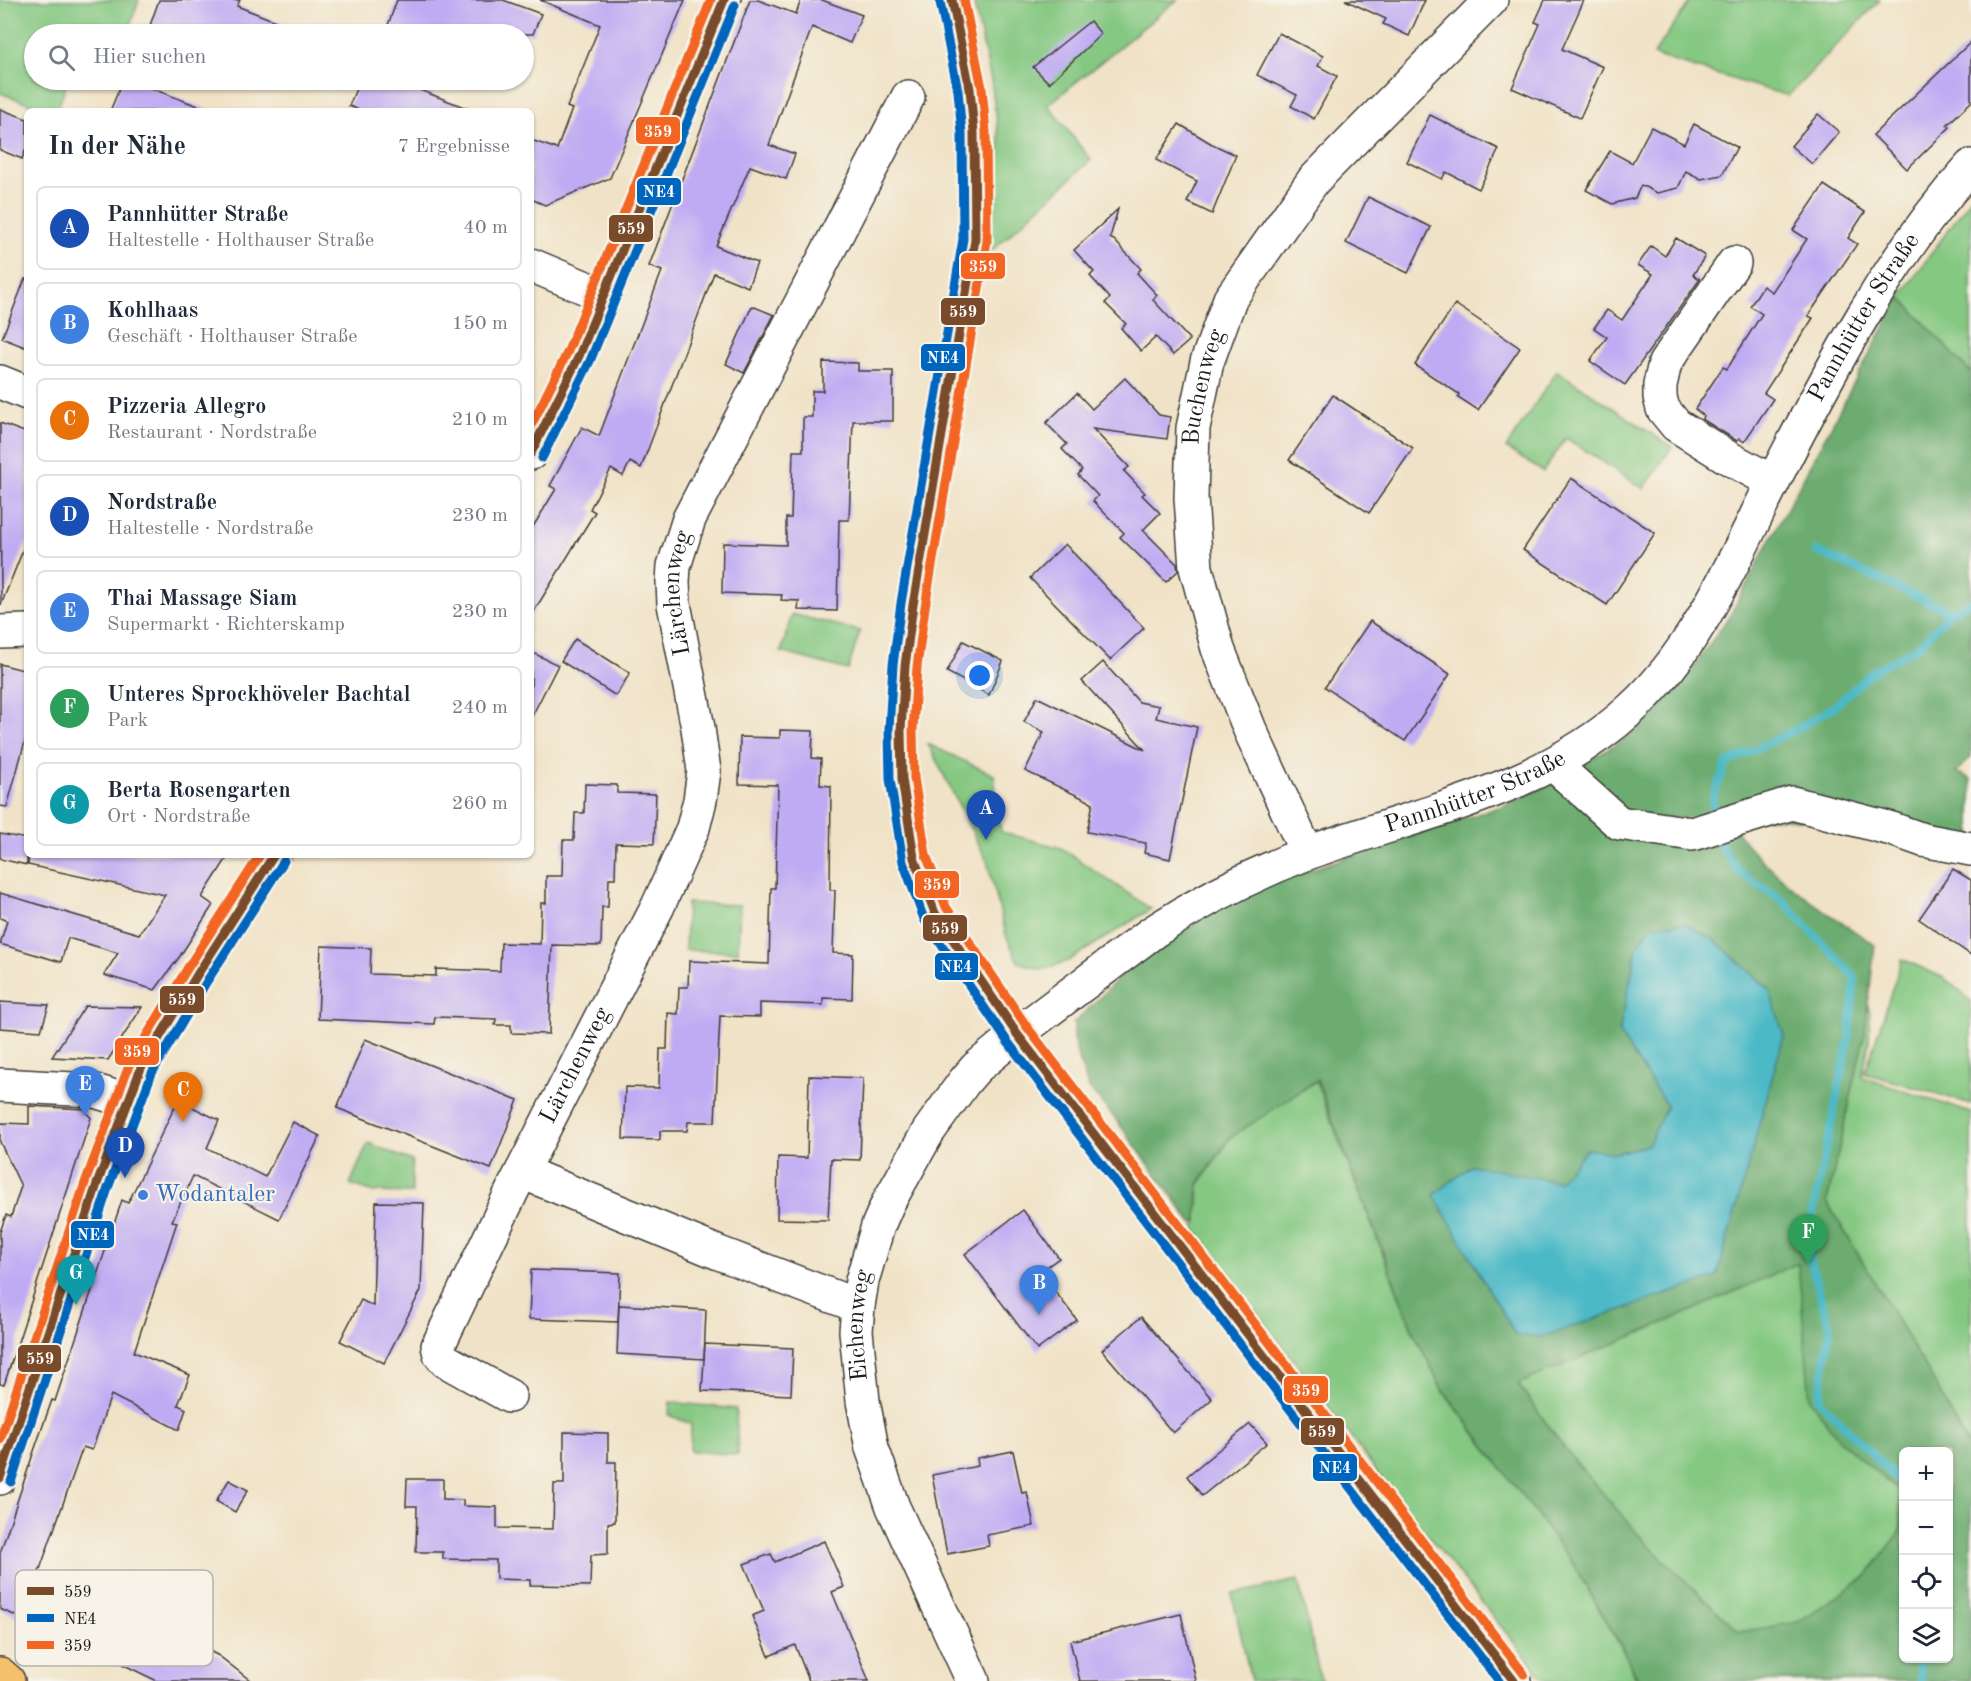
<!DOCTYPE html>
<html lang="de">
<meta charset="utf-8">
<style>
:root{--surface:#fff;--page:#f6f6f7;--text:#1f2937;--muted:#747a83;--line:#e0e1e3;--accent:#c8321e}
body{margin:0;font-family:"Old Standard TT",serif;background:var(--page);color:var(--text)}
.controls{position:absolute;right:18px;bottom:18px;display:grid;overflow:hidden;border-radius:9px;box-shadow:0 2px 4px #0004}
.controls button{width:54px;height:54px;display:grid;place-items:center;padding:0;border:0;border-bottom:2px solid var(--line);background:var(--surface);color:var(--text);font:30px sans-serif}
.you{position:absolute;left:980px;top:676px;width:21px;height:21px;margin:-15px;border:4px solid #fff;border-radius:50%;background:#1a73e8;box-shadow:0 0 0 9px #1a73e833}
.badge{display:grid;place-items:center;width:39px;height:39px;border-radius:50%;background:var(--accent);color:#fff;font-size:20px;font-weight:700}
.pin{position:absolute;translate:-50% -50px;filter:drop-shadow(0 2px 3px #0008)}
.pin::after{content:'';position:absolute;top:32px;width:21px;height:18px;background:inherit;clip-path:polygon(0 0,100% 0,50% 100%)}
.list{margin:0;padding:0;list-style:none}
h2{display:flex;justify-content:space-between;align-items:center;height:78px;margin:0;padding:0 24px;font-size:26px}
h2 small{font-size:20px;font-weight:400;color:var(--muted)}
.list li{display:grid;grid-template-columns:39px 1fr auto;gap:18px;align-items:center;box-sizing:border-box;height:84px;margin:0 12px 12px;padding:0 12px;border:2px solid var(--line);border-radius:9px}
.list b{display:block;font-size:22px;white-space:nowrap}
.list p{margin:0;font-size:20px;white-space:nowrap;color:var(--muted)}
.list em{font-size:20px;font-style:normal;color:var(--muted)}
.icon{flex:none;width:33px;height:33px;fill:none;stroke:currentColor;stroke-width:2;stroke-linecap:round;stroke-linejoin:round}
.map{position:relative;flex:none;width:1971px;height:1681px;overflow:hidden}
.search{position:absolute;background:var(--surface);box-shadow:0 2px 4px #0004;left:24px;top:24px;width:510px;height:66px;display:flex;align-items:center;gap:15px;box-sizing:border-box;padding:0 21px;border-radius:33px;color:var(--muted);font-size:22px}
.panel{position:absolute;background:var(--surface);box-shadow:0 2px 4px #0004;left:24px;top:108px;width:510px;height:750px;border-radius:9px}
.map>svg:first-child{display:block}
.green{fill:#85c882;stroke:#50724f;stroke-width:1.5}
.forest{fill:#6cac70;stroke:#446446;stroke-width:1.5;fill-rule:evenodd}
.water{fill:#4cb9c6;stroke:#346a71;stroke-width:1.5}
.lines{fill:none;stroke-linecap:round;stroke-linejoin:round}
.stream{stroke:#4cb9c6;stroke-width:8}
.building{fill:#bfabf3}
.minor-casing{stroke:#3c3a36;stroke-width:36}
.major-casing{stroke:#3c3a36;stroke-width:36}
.minor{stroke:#fff;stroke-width:33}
.major{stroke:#f6c06b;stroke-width:33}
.bus-1-casing{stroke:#f7f3e8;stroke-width:14}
.bus-2-casing{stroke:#f7f3e8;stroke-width:14}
.bus-3-casing{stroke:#f7f3e8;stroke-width:14}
.bus-1{stroke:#7a4b2a;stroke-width:9}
.bus-2{stroke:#0065bd;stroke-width:9}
.bus-3{stroke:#f26522;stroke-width:9}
.shop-dot{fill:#3f7fe0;stroke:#f7f3e8;stroke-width:2}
.labels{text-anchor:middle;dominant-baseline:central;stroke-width:4.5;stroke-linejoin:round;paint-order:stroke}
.street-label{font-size:24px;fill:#1c1c1c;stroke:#f7f3e8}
.shop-label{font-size:24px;fill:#366cbe;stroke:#f7f3e8;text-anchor:start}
.key{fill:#f7f3e8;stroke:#b5b2ab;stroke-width:1.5}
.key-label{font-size:16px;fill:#1c1c1c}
.line-badge{stroke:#f7f3e8;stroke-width:2}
.badge-label{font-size:16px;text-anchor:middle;font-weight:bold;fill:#fff}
</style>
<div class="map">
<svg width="1971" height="1681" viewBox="0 0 1971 1681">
<rect width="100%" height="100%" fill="#f7f3e8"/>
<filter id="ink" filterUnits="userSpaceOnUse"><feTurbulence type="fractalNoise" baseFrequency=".0167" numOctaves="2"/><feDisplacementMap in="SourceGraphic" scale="12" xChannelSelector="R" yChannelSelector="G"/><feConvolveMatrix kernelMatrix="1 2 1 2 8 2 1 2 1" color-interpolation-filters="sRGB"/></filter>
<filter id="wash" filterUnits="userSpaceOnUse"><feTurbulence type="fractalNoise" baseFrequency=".008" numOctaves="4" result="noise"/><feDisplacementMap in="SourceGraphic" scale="24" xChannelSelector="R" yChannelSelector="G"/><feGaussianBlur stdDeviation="1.35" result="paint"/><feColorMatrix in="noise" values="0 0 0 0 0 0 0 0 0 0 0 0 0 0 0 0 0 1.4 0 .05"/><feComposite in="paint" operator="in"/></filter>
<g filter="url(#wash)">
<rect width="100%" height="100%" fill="#f0e2c6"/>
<g class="green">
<path d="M0 0H139L127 34H34V80H68L57 111H50L0 93Z"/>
<path d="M973 0H1177L1048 105 1091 160 987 255 1000 145 991 80Z"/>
<path d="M1691 0H1880L1788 96 1653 55Z"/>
<path d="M1971 198V373L1900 297Z"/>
<path d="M1557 371 1672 447 1644 489 1566 438 1543 472 1506 448Z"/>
<path d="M792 614 860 631 848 670 781 652Z"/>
<path d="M928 744 994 775 1001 832 1061 848 1151 909 1068 961 1042 970 1018 962 1006 935 987 861Z"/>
<path d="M687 903 740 905 738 952 685 950Z"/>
<path d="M1902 959 1944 978 1971 1001V1104L1865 1073Z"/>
<path d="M1856 977 1870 1012 1869 1043 1862 1077 1971 1113V1449L1928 1372 1840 1224 1841 1242 1903 1489 1904 1658H1948L1971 1681H1649L1583 1581 1627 1658 1637 1681H1545L1380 1476 1194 1227 1197 1221 1199 1184 1232 1136 1316 1081 1411 1327 1441 1388 1532 1509 1460 1398 1618 1342 1687 1313Z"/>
<path d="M368 1143 412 1161V1193L374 1192 350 1184Z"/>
<path d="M670 1402 736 1409 738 1455 690 1451 691 1424 669 1415Z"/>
<path d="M1298 1580 1321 1681H1251L1232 1594Z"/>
</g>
<g class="forest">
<path d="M1900 297 1971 373V757L1956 772 1971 779V844L1909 827 1739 816 1626 820 1570 773 1614 745 1648 720 1693 668 1730 615Z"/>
<path d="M1555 782 1614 829H1735C1771 879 1825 911 1875 945L1864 1037 1827 1202 1929 1373 1971 1451V1681H1638L1629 1659 1571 1561 1441 1387 1413 1331 1317 1080 1230 1138 1198 1184 1197 1221 1192 1223 1117 1121 1088 1087 1074 1044V1023L1129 968 1242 892 1508 804ZM1653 925 1714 940 1769 989 1516 1336 1472 1166 1559 1182 1587 1149 1616 1153 1648 1145 1667 1106 1619 1033 1637 947ZM1798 1263 1810 1400 1841 1442 1900 1492 1901 1531 1866 1577 1798 1622 1739 1632 1647 1544 1568 1453 1518 1384 1687 1313ZM1904 1452H1948V1658H1904Z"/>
</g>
<path class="water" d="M1684 923 1714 940 1769 989 1784 1035 1717 1277 1542 1337 1516 1336 1434 1195 1472 1165 1558 1182 1587 1149 1616 1153 1648 1145 1667 1106 1619 1033 1637 947 1652 925Z"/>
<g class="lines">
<g class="stream">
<path d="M1816 551 1951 612"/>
<path d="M1716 821 1712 800 1727 763 1803 726 1836 705 1873 671 1916 648 1951 612 1971 602"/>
<path d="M1719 833 1722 848 1740 873 1781 899 1855 977 1850 1034 1806 1246 1830 1330 1819 1400 1904 1487"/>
<path d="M1948 1554 1951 1560 1948 1583"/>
<path d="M1918 1658 1921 1681"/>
</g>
</g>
<g id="blocks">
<g class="building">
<path d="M159 0H240L237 6 306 33V34H147Z"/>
<path d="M397 0H503L541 14 533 34H414L388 25Z"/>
<path d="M540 0H685L610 178 545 205 531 199V140L557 149 572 109 567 107 600 25Z"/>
<path d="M750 0H758L796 14 801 0H822L862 15 850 43 812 27 769 145 795 154 786 179 750 166 716 246 757 263 748 287 714 273 641 468 630 462 623 476 611 469 590 509 595 512 531 616V530L556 489 550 486 582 427 599 436 662 271 649 266Z"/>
<path d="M1345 0H1425L1409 36 1383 24 1386 19Z"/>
<path d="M1545 0H1584L1562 49 1603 67 1580 118 1512 88 1540 24 1535 22Z"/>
<path d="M1090 21 1101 34 1049 83 1033 67Z"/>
<path d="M1279 33 1323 56 1318 66 1337 76 1314 119 1291 106 1297 95 1257 75Z"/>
<path d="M1971 42V102L1947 125 1950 127 1907 169 1873 135Z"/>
<path d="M123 80H129L206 109 205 111H110Z"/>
<path d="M377 80 400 88 402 83 469 109 468 111H362L349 106 358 84 373 89Z"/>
<path d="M0 109 27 119V146L22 159 0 150Z"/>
<path d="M1818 114 1839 132 1812 164 1791 146Z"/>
<path d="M1430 115 1499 149 1479 189 1446 172 1442 179 1407 162Z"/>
<path d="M1179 124 1212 144 1236 155 1212 214 1187 202 1197 181 1156 160Z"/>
<path d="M1694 124 1737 147 1722 175 1701 179 1686 171 1678 188 1657 193 1641 185 1635 198 1612 204 1586 190 1610 151 1632 163 1651 127 1684 144Z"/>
<path d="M1824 185 1865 212 1848 238 1857 244 1808 316 1813 318 1764 393 1773 399 1744 442 1739 438 1737 441 1702 419 1704 416 1695 409 1723 367 1727 369 1762 314 1750 306 1763 286 1772 292 1807 239 1793 230Z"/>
<path d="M1368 197 1431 227 1408 273 1346 243Z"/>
<path d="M1118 209 1110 238 1114 240 1141 269 1137 273 1157 295 1153 300 1190 340 1173 355 1156 337 1141 351 1121 328 1126 324 1105 303 1110 298 1090 276 1094 272 1074 250Z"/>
<path d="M1676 238 1705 256 1693 275 1700 279 1625 385 1590 361 1607 337 1594 328 1607 310 1622 320 1653 274 1638 265 1651 246 1665 256Z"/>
<path d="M25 279H27V348L2 338Z"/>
<path d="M1455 304 1520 348 1478 410 1458 397 1459 394 1415 365Z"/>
<path d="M752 306 774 315 744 373 726 364Z"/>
<path d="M823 362 858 363V371H893V421H853L849 520H839L837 611 798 610 799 601 781 600 782 595 722 593 723 543 786 545V518H791L793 451H803V417H812V391H823Z"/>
<path d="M1125 378 1159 415 1170 417 1167 439 1093 429 1129 467 1124 471 1145 493 1142 495 1160 513 1143 530 1177 564 1178 571 1166 582 1120 537 1124 533 1093 501 1098 496 1078 475 1082 470 1062 449 1067 444 1046 423 1077 393 1092 409Z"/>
<path d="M1333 395 1413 448 1369 513 1289 460Z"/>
<path d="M0 423 27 433V540L1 605Z"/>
<path d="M1571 478 1655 533 1607 605 1523 550Z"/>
<path d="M1065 544 1144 628 1110 660 1030 578Z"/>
<path d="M1370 621 1450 674 1405 741 1325 687Z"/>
<path d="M575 639 630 673 616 696 561 661Z"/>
<path d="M963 641 1003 661 989 695 947 672Z"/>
<path d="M531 652 558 665 531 718Z"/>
<path d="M1103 662 1139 702 1159 706 1156 718 1197 727 1170 859 1144 853 1146 843 1087 832 1093 803 1025 771 1044 732 1024 722 1037 697 1145 750 1082 681Z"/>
<path d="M0 664 27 671V734L7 807 0 806Z"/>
<path d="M780 730 813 731 812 758 821 759 820 785 831 786 830 890H835L833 953 853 954 852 999 823 998V1005L760 1003V1017L720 1016 715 1122H688L687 1131H660V1140L623 1139 625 1087 659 1088 660 1049H667L668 1013 678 1014 679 987H688L689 961 769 964 771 888H775L778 785 739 784 740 737 780 738Z"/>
<path d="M585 784 617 785V793L656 794 654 844 616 843 615 878H609L608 907H602L601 946 552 945 549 1034 511 1033V1025H495L496 1019 435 1017 434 1024 318 1019 321 946 371 948 370 974 436 976V969L500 971 501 943 540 944 541 903H546V876H562L563 840H574L575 813H584Z"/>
<path d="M0 834 27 839V865L0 859Z"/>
<path d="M29 855H229L202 897 213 905 180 956 155 990 104 975 118 953 68 938 61 962 0 944 7 921 0 918V893L139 934 165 895 28 865Z"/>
<path d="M1953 869 1971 880V955L1919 919Z"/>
<path d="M0 1002 49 1005 41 1031 0 1028Z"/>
<path d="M85 1006 142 1007 108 1060 52 1057Z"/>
<path d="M365 1039 518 1100 491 1169 337 1108Z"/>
<path d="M809 1076 863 1078 860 1160 831 1159 828 1220 777 1219 778 1157 807 1158Z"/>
<path d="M178 1100 219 1120 207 1148 265 1177 293 1122 320 1136 279 1219 193 1176 172 1221 177 1222 134 1352 190 1375 178 1405 186 1409 179 1430 111 1395 92 1450 83 1447 39 1572 184 1638 219 1656 251 1681H157L81 1644 0 1609V1553L34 1451 52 1400 55 1401 122 1200 128 1203Z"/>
<path d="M29 1106 84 1109 91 1118 4 1385 0 1384V1232L6 1215 11 1217 21 1186 0 1142V1123L29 1124Z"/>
<path d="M376 1202 424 1203 421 1290 384 1363 340 1341 361 1300 373 1306Z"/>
<path d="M1023 1210 1059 1258 1040 1272 1077 1320 1037 1350 965 1254Z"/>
<path d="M531 1270 620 1273 618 1322 529 1319Z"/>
<path d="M619 1305 706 1310 704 1359 617 1354Z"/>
<path d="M1141 1317 1212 1399 1173 1433 1102 1350Z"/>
<path d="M705 1344 793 1348 791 1395 702 1391Z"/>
<path d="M1250 1424 1267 1443 1202 1496 1187 1476Z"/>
<path d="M564 1432 608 1433V1462H616L615 1522 608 1523V1554L591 1555 590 1586 530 1585V1580L496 1579V1560L443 1559V1552H416L417 1506H406L407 1479H443V1499L463 1500V1506L497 1507V1528L553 1529 554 1484H564Z"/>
<path d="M1013 1451 1022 1493 1027 1492 1034 1526 987 1535 989 1546 947 1554 932 1475 978 1466 977 1458Z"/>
<path d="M229 1480 248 1490 235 1512 216 1501Z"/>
<path d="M824 1541 844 1587 832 1592 869 1681H809L795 1645 769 1656 752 1616 764 1611 744 1564 771 1554 775 1562Z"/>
<path d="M1181 1614 1196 1681H1080L1070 1641Z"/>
</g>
</g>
</g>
<g filter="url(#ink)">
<use href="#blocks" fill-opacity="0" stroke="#3c3a36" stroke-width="1.5"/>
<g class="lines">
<g class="minor-casing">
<g id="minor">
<path d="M952 0 970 89 974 132 975 240 913 605 905 666 901 730 902 779 914 858 935 913 1017 1034 1514 1681"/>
<path d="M1734 263 1665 363 1660 385V397L1663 409 1676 425 1727 457 1773 482"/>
<path d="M531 265 603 295"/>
<path d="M0 382 27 393"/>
<path d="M531 453 579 356 724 0"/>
<path d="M0 632 27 631"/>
<path d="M1553 764 1619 823 1692 834 1792 803 1892 829 1923 840 1971 849"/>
<path id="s1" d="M1307 853 1250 730 1218 649 1196 568 1191 498 1193 428 1207 362 1230 299 1313 181 1491 0"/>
<path d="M0 1085 92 1090 127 1101"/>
<path d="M522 1172 719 1253 858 1306"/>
<path id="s2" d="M509 1396 446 1361 440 1354 438 1346 513 1189 658 906 693 828 700 800 704 771 698 728 674 604 673 582 674 566 689 519 908 97"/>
<path d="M0 1478 97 1184 141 1068 197 975 274 855"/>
<path id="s3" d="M973 1681 893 1507 872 1448 863 1401 856 1331 858 1306 862 1281 878 1226 888 1203 928 1132 964 1082 976 1068 1017 1034 1153 932C1201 901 1251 875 1305 854 1416 813 1541 792 1631 709 1698 648 1734 559 1774 480 1830 370 1888 259 1971 166"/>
</g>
</g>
<g class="major-casing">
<path id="major" d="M0 1674 8 1681"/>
</g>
<use href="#minor" class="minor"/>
<use href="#major" class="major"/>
<g class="bus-1-casing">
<g id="bus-1">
<path d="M952 0 970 89 974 132 975 240 913 605 905 666 901 730 902 779 914 858 935 913 1017 1034 1514 1681"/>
<path d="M531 453 579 356 724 0"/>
<path d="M0 1478 97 1184 141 1068 197 975 274 855"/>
</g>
</g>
<g class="bus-2-casing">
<g id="bus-2">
<path d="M940 2 958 91 962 133 963 239 901 603 893 665 889 729 890 779 903 862 924 919 1007 1041 1499 1681"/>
<path d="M542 458 590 361 735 5"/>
<path d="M11 1482 108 1188 152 1073 207 981 284 861"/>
</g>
</g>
<g class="bus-3-casing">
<g id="bus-3">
<path d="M964 0 982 88 986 132 987 241 925 607 917 667 913 730 914 778 926 855 946 907 1027 1027 1524 1674"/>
<path d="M531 426 568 351 711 0"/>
<path d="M0 1440 86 1180 130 1063 187 969 260 855"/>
</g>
</g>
<use href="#bus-1" class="bus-1"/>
<use href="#bus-2" class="bus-2"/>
<use href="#bus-3" class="bus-3"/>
</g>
</g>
<circle class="shop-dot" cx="143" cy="1195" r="6"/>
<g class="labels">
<g class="street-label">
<text stroke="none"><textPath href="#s3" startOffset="1878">Pannhütter Straße</textPath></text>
<text stroke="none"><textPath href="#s1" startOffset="489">Buchenweg</textPath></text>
<text stroke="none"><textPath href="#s2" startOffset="906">Lärchenweg</textPath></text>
<text stroke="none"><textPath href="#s3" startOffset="1242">Pannhütter Straße</textPath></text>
<text stroke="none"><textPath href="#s2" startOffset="402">Lärchenweg</textPath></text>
<text stroke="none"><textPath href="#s3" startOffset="378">Eichenweg</textPath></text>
</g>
<g class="shop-label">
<text x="155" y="1195">Wodantaler</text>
</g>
</g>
<rect x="15" y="1570" width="198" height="96" rx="9" class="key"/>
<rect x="27" y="1587" width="27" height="8" fill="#7a4b2a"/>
<rect x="27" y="1614" width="27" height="8" fill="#0065bd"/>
<rect x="27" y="1641" width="27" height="8" fill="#f26522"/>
<g class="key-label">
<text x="64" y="1597">559</text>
<text x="64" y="1624">NE4</text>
<text x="64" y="1651">359</text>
</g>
<g class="line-badge">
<rect x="635" y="116" width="46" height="29" rx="6" fill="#f26522"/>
<rect x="636" y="177" width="46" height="29" rx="6" fill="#0065bd"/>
<rect x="608" y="214" width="46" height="29" rx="6" fill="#7a4b2a"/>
<rect x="960" y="252" width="46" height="28" rx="6" fill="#f26522"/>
<rect x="940" y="297" width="46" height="29" rx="6" fill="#7a4b2a"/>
<rect x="920" y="343" width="46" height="29" rx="6" fill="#0065bd"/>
<rect x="914" y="870" width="46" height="29" rx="6" fill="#f26522"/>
<rect x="922" y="914" width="46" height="28" rx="6" fill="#7a4b2a"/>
<rect x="934" y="952" width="45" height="29" rx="6" fill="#0065bd"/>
<rect x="159" y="985" width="46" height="29" rx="6" fill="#7a4b2a"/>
<rect x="114" y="1037" width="46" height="29" rx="6" fill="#f26522"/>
<rect x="70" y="1220" width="45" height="29" rx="6" fill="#0065bd"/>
<rect x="17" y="1344" width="45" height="29" rx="6" fill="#7a4b2a"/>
<rect x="1283" y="1375" width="46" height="29" rx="6" fill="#f26522"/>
<rect x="1300" y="1417" width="45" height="29" rx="6" fill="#7a4b2a"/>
<rect x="1312" y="1453" width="46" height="29" rx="6" fill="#0065bd"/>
</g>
<g class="badge-label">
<text x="658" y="137">359</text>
<text x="659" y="197">NE4</text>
<text x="631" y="234">559</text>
<text x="983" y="272">359</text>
<text x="963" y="317">559</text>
<text x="943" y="363">NE4</text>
<text x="937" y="890">359</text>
<text x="945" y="934">559</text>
<text x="956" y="972">NE4</text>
<text x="182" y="1005">559</text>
<text x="137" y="1057">359</text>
<text x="93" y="1240">NE4</text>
<text x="40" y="1364">559</text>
<text x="1306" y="1396">359</text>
<text x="1322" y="1437">559</text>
<text x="1335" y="1473">NE4</text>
</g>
</svg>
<div class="controls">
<button>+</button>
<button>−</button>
<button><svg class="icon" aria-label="locate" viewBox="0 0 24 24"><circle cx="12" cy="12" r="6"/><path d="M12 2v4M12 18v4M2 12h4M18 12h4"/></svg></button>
<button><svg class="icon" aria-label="layers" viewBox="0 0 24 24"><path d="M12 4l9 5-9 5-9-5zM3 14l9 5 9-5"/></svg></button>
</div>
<div class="you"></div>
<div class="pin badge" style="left:986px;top:840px;background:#1a4fb4">A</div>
<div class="pin badge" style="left:1039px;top:1315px;background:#3f7fe0">B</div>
<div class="pin badge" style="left:183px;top:1122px;background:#e8710a">C</div>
<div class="pin badge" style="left:125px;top:1178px;background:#1a4fb4">D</div>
<div class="pin badge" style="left:85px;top:1116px;background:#3f7fe0">E</div>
<div class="pin badge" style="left:1808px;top:1264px;background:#2e9e5b">F</div>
<div class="pin badge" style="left:76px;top:1305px;background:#0f9aa8">G</div>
<div class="search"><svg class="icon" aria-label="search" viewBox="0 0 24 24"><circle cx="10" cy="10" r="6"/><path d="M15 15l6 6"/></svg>Hier suchen</div>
<section class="panel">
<h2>In der Nähe<small>7 Ergebnisse</small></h2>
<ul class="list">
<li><span class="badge" style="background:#1a4fb4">A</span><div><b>Pannhütter Straße</b><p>Haltestelle · Holthauser Straße</p></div><em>40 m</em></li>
<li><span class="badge" style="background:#3f7fe0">B</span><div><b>Kohlhaas</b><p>Geschäft · Holthauser Straße</p></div><em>150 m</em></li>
<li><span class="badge" style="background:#e8710a">C</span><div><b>Pizzeria Allegro</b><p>Restaurant · Nordstraße</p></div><em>210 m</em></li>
<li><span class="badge" style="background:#1a4fb4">D</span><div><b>Nordstraße</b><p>Haltestelle · Nordstraße</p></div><em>230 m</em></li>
<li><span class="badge" style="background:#3f7fe0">E</span><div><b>Thai Massage Siam</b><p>Supermarkt · Richterskamp</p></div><em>230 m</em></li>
<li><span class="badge" style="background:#2e9e5b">F</span><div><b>Unteres Sprockhöveler Bachtal</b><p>Park</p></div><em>240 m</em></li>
<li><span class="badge" style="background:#0f9aa8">G</span><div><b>Berta Rosengarten</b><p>Ort · Nordstraße</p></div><em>260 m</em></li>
</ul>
</section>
</div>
